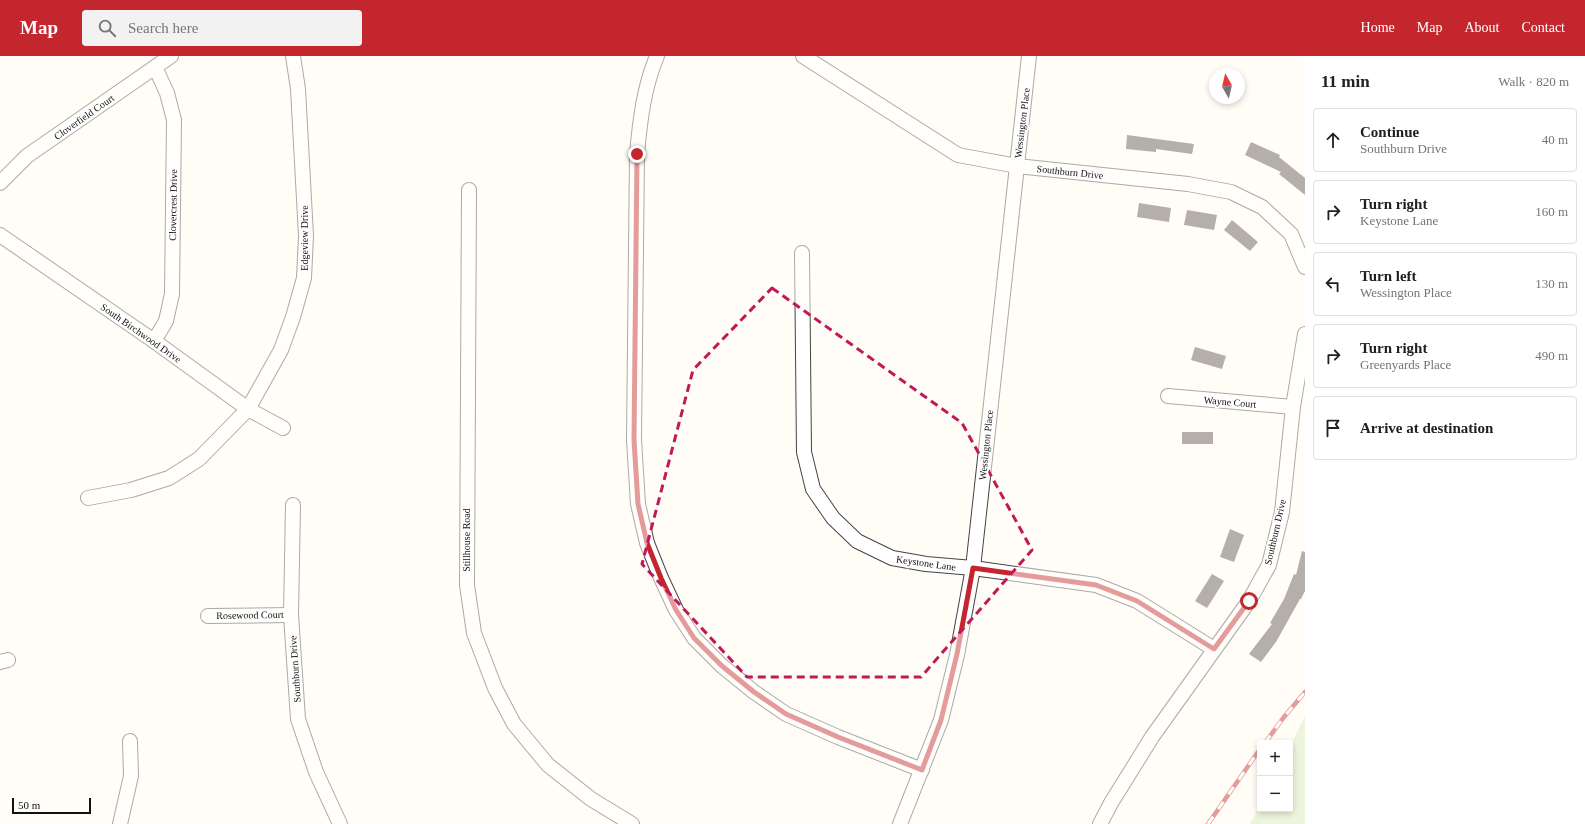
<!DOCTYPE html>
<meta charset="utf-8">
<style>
:root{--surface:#fff;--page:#f2f2f2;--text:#202124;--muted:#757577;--line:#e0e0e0;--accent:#c4262e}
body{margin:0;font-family:"Times New Roman",serif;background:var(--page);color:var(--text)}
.controls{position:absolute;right:12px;bottom:12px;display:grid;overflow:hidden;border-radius:4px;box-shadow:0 2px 6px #0003}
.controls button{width:36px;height:36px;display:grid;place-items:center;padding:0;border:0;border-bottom:1px solid var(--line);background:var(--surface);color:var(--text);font:20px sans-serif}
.compass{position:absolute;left:1209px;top:12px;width:36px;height:36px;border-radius:50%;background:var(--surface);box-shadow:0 2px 6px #0003;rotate:352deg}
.scale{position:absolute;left:12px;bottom:10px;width:79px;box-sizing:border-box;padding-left:4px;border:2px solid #111;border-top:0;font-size:11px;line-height:14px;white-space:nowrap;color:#111;-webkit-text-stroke:3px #fff;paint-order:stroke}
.stop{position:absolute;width:12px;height:12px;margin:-9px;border:3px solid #c4262e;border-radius:50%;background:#fff}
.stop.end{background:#c4262e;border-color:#fff;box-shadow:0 1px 4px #0008}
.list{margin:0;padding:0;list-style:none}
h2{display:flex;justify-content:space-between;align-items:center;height:52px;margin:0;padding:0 16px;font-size:17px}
h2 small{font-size:13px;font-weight:400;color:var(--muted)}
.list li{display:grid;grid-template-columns:26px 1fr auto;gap:12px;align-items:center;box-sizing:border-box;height:64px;margin:0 8px 8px;padding:0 8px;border:1px solid var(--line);border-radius:4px}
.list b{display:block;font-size:15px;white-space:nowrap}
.list p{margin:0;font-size:13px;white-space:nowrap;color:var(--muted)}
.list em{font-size:13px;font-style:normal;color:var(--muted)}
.icon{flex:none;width:22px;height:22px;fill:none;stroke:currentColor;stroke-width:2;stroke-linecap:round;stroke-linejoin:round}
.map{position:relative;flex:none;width:1305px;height:768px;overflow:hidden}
header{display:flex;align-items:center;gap:24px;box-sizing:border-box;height:56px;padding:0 20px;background:var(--accent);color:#fff}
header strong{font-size:19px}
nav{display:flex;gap:22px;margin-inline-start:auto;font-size:14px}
.search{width:280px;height:36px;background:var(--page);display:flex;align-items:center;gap:10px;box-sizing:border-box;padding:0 14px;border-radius:4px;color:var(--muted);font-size:15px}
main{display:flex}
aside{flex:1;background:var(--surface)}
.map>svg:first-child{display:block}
.green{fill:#d5ebbd}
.building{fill:#5a524d}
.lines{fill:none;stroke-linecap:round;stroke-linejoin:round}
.minor-casing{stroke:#444;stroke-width:16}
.minor{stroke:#fff;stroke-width:14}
.rail-casing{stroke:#c4262e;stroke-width:4.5}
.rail{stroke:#fff;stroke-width:3;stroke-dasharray:9;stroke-linecap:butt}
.route{stroke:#c4262e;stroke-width:5}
.marked{fill:none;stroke:#c2185b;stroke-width:3;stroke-dasharray:8 5;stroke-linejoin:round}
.labels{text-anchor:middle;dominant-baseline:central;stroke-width:4;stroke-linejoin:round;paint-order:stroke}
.street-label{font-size:10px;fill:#111;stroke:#fff}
</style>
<header>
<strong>Map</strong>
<div class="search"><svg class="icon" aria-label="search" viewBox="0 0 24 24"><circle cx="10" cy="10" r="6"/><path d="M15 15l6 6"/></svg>Search here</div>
<nav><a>Home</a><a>Map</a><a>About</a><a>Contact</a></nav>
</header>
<main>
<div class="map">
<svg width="1305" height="768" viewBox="0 0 1305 768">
<rect width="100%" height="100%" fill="#fffdf5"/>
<path class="green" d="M1305 660V768H1250L1260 749V753H1290V690Z"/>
<g class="building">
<path d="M1127 79 1194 88 1192 98 1156 93V96L1126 93Z"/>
<path d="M1251 86 1280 99 1279 101 1305 122V139L1279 118 1281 116 1245 99Z"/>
<path d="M1139 147 1171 152 1169 166 1137 161Z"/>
<path d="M1187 154 1217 159 1214 174 1184 169Z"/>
<path d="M1232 164 1258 186 1250 195 1224 174Z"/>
<path d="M1195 291 1226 300 1222 313 1191 304Z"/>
<rect x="1182" y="376" width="31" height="12"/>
<path d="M1230 473 1244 479 1234 506 1220 501Z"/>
<path d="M1302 495 1305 496V535L1301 543H1300L1276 586 1261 606 1249 598 1272 568 1270 567 1284 543 1294 518 1296 519Z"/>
<path d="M1212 518 1224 525 1207 552 1195 545Z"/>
</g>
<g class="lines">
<g class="minor-casing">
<g id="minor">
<path d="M657 0C644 31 640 64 637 98L634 384 638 448 647 487 661 522 676 554 694 582 722 610 754 636 786 658 838 681 922 714"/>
<path d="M803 0 958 99 1017 110 1188 128 1231 136 1262 151 1291 178 1305 211"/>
<path d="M0 127 27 100 171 0"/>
<path d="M469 134 467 529 474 577 495 632 514 668 548 709 591 743 632 768"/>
<path d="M0 179 154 285 248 353 283 372"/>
<path d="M802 197 804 396 813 433 833 462 857 485 892 502 926 508 973 512 1096 529 1137 545 1214 593"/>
<path d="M154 285 166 265 172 238 174 64 167 37 155 11"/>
<path d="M1168 340 1293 351"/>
<path d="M88 442 131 434 169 422 199 403 248 353 281 294 293 261 304 222 306 180 298 33 293 0"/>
<path d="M293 449 291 559 298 663 316 716 340 768"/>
<path d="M208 560 291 559"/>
<path d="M0 606 8 604"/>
<path d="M120 768 131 720 130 685"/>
<path d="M900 768 941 664 957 599 973 512 1029 0"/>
<path d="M1100 768 1111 747 1152 681 1249 545 1269 509 1282 456 1293 351 1305 278"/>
</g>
</g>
<use href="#minor" class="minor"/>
<g class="rail-casing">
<g id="rail">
<path d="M1265 687 1284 661 1305 636"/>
<path d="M1208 768 1260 693"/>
</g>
</g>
<use href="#rail" class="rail"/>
</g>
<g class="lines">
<path class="route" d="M637 98 634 384 638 448 647 487 661 522 676 554 694 582 722 610 754 636 786 658 838 681 922 714 941 664 957 598 973 512 1096 529 1137 545 1214 593 1249 545"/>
</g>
<path d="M0 0H1305V768H0ZM772 232 962 367 1032 494 921 621H747L642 508 693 314Z" fill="#fffdf5" fill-opacity=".55" fill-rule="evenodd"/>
<path class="marked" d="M772 232 962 367 1032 494 921 621H747L642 508 693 314Z"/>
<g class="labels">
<g class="street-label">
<text transform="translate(84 61) rotate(-35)">Cloverfield Court</text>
<text transform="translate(1022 67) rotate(-83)">Wessington Place</text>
<text transform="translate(1070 116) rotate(6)">Southburn Drive</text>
<text transform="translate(173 149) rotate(-89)">Clovercrest Drive</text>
<text transform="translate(304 182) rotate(-90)">Edgeview Drive</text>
<text transform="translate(141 277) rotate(35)">South Birchwood Drive</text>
<text transform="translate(1230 346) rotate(5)">Wayne Court</text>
<text transform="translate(986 389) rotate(-84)">Wessington Place</text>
<text transform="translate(1275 476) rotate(-77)">Southburn Drive</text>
<text transform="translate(466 484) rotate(-90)">Stillhouse Road</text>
<text transform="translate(926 507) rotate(8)">Keystone Lane</text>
<text transform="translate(250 559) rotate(-1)">Rosewood Court</text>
<text transform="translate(295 613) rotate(-94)">Southburn Drive</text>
</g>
</g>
</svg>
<div class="controls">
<button>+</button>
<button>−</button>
</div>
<svg class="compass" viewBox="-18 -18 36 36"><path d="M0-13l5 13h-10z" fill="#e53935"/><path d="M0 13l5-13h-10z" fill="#757577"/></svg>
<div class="scale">50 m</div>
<div class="stop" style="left:1249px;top:545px"></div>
<div class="stop end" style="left:637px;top:98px"></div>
</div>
<aside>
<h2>11 min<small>Walk · 820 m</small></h2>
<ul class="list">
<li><svg class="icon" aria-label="ahead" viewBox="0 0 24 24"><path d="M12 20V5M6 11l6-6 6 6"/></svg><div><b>Continue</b><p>Southburn Drive</p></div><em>40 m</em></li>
<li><svg class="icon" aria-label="right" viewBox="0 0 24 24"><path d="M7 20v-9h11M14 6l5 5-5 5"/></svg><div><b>Turn right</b><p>Keystone Lane</p></div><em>160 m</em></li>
<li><svg class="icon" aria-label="left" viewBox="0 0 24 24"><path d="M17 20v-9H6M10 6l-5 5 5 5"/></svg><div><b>Turn left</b><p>Wessington Place</p></div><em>130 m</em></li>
<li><svg class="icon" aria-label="right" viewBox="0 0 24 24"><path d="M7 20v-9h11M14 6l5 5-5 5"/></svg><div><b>Turn right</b><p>Greenyards Place</p></div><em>490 m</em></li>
<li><svg class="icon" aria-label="arrive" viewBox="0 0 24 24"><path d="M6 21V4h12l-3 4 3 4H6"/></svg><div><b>Arrive at destination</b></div></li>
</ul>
</aside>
</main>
